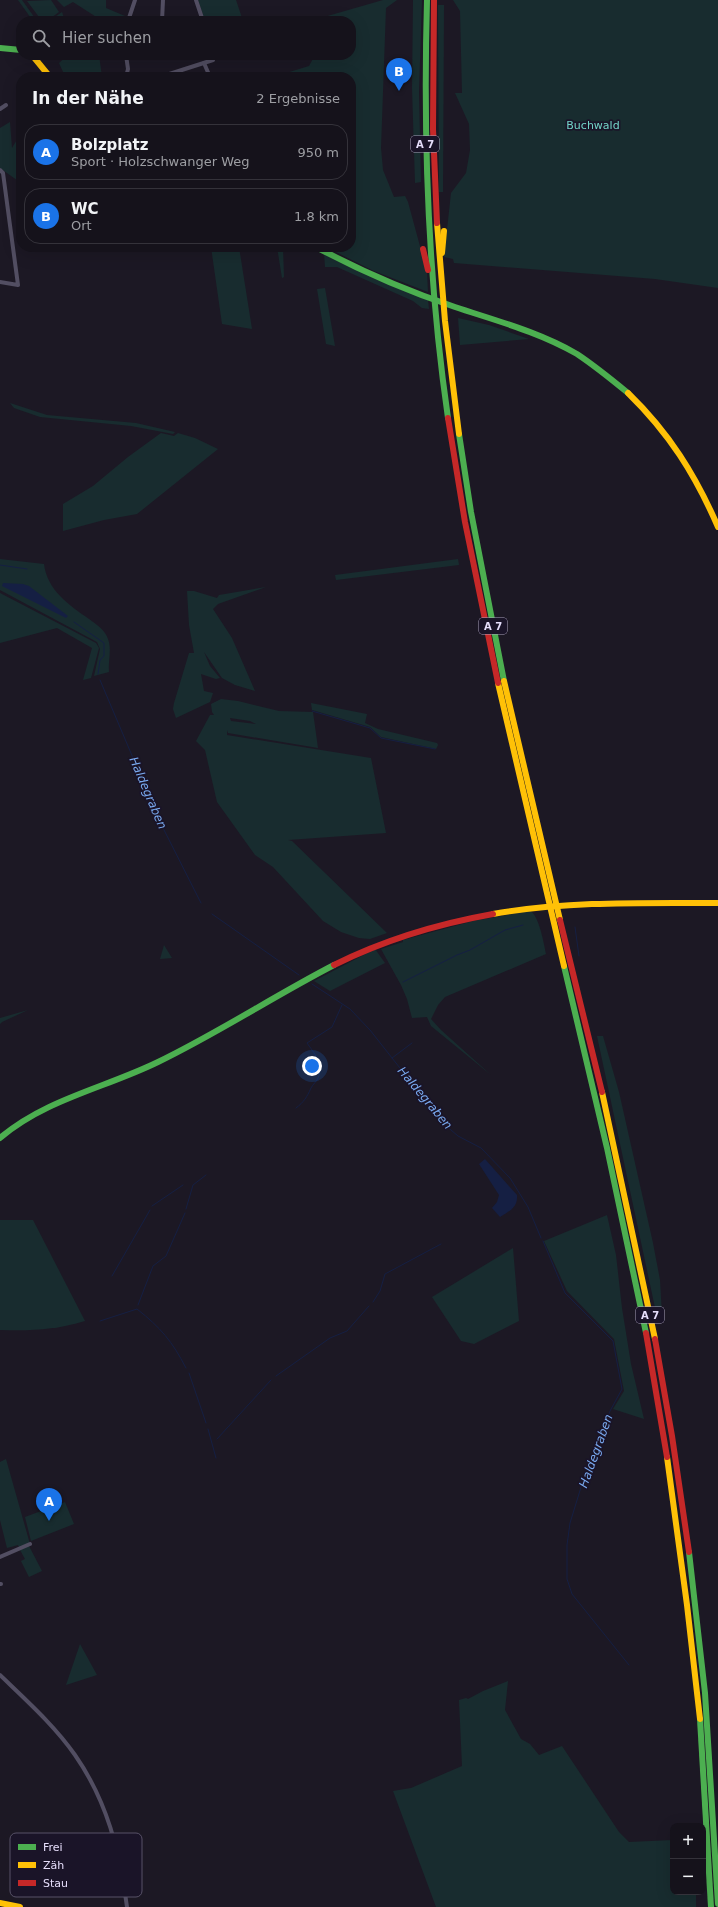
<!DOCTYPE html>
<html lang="de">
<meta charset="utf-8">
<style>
:root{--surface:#15121b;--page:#1e1b24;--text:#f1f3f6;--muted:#9d9ea3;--line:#34323a;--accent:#1a73e8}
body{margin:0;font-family:"DejaVu Sans",sans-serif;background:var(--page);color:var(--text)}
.controls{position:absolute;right:12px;bottom:12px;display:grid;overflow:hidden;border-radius:8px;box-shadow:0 4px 16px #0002}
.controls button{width:36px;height:36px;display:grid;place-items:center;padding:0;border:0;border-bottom:1px solid var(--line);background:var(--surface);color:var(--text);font:20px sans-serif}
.you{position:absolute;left:312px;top:1066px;width:14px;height:14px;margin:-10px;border:3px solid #fff;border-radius:50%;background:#1a73e8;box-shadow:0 0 0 6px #1a73e833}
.badge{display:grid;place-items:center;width:26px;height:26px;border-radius:50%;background:var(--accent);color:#fff;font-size:13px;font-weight:700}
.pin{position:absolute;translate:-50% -33px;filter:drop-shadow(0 1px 2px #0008)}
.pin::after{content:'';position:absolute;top:21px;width:14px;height:12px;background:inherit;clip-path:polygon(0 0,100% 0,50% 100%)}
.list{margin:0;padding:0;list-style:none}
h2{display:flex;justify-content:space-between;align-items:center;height:52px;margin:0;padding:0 16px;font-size:17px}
h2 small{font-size:13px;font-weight:400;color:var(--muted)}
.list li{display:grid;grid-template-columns:26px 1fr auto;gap:12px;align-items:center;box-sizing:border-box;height:56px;margin:0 8px 8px;padding:0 8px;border:1px solid var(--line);border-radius:16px}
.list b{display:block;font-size:15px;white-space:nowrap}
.list p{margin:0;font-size:13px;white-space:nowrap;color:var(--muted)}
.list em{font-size:13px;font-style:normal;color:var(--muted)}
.icon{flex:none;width:22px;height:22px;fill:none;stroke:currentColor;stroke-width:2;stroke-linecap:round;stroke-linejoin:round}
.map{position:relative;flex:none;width:718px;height:1907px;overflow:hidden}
.search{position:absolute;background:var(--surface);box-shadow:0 4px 16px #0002;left:16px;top:16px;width:340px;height:44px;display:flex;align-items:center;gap:10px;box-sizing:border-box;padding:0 14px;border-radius:16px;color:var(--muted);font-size:15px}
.panel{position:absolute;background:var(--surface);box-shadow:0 4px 16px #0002;left:16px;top:72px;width:340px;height:180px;border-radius:16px}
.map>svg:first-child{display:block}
.green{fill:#182c2f;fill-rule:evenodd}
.water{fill:#151f43}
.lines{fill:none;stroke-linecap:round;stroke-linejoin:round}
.stream{stroke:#151f43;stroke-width:1}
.street{stroke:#524e62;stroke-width:4}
.fast{stroke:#4caf50;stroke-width:6}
.slow{stroke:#ffc107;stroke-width:6}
.jam{stroke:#c62828;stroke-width:6}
.labels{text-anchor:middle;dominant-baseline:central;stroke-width:3.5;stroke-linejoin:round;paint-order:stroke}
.shield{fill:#1a1428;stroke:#a9a1bc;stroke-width:1}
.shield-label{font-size:10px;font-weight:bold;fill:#e6defb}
.park-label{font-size:11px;fill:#72d4c8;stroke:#1a1428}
.water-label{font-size:12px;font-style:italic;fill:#79a9ef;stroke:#1a1428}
.key{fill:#1a1428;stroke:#575167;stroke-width:1}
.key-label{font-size:11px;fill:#e6defb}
</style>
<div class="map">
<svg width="718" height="1907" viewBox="0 0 718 1907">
<rect width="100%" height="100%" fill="#1c1824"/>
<g class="green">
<path d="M18 0H22L37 21H33Z"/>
<path d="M51 0 59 12 47 21H42L27 1Z"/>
<path d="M57 0H106V8L125 16 124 21 101 20 73 2 64 7Z"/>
<path d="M198 0H236L243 21H205Z"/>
<path d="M383 0H397L386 8 381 148 383 170 394 197 405 196 408 202 427 272 428 292 374 271 326 247H351V77H273L309 66 315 55H351V21H324V17Z"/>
<path d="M413 0H422L419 92 421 182 415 183 412 88Z"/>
<path d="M453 0H718V288L655 279 454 263 453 259 444 257 451 193 466 173 470 150 469 124 455 93H462L460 11Z"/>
<path d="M438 5H444L443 192H439Z"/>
<path d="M62 12 65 21H49Z"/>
<path d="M68 55H99L102 77 83 73 64 74 59 63Z"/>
<path d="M10 122 12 148 21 133V183L0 168V128Z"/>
<path d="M211 247H239L252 329 222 324Z"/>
<path d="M277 247H283L284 277 282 278Z"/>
<path d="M324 253 428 300 429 309 422 308 413 301 337 267H325Z"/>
<path d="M325 288 335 346 326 344 317 289Z"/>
<path d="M458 318 489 325 529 339 460 345Z"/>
<path d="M10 403 47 415 136 423 175 432 173 434 131 426 40 417 14 408Z"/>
<path d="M161 433 174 436 178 433 195 438 218 449 137 514 104 520 63 531V504L93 486 128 457Z"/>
<path d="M0 559 44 564C47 590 69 605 89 619 96 624 105 630 108 639 112 649 108 661 109 672L94 676 100 649 97 642 0 590Z"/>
<path d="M458 559 459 565 336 580 335 575Z"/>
<path d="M266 587 218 604 213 609 232 638 255 691 235 685 222 678 204 652 210 666 220 678 216 679 201 674 204 691 213 693 210 702 176 718 173 709 174 703 189 653H194L189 625 187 591H194L217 598 219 595Z"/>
<path d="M0 593 96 643 99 648 91 678 83 680 92 648 57 628 0 643Z"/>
<path d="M221 699 238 701 279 711 313 712 318 748 228 733 227 730V735L371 758 386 833 288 840 292 841 387 933 370 939 359 938 341 932 323 921 273 867 255 855 217 802 205 750 196 741 210 715H214L212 712 211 704ZM230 718 250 721 256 724 231 721Z"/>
<path d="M311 703 367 714 365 723 378 729 437 743 438 745 436 749 381 737 370 727 312 710Z"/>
<path d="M530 911C539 915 544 944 546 954L445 997 438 1005 431 1019 441 1030 491 1075 431 1026 427 1017 412 1018 407 999 401 985 381 949 403 942V940L473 921Z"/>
<path d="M164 945 172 958 160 959Z"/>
<path d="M375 949 385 963 330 991 314 981Z"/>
<path d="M28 1010 2 1022 0 1024V1018Z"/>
<path d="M597 1036H603L619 1092 653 1243 660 1280 662 1316 657 1317Z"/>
<path d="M607 1215 616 1255 622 1308 631 1364 644 1419 613 1409 624 1391 614 1339 567 1291 544 1241Z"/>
<path d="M0 1220H33L85 1321C55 1330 31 1331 0 1330Z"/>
<path d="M513 1248 519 1321 474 1344 461 1341 432 1297Z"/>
<path d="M6 1459 30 1544 20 1549 18 1545 7 1548 0 1520V1462Z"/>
<path d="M65 1502 74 1524 31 1541 25 1517Z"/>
<path d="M29 1546 42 1571 29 1577 21 1561 25 1559 20 1550Z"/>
<path d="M80 1644 97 1675 66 1685Z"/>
<path d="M508 1681 505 1710 521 1739 530 1744 539 1755 562 1746 619 1832 629 1842 673 1840V1892H696V1907H436L393 1791 411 1788 462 1766 459 1700 466 1698 468 1699 483 1691Z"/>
</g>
<g class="water">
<path d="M3 583 23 584 29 586 68 616 66 618 2 586Z"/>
<path d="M485 1159 517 1195C518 1207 510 1211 500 1217L492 1208 497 1202 499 1195 479 1164Z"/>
</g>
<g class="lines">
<g class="stream">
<path d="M0 565 27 569"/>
<path d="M74 622 104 643V656L100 660 98 674"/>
<path d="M100 680 161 824 201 903"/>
<path d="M312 711 370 728 381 738 435 749"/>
<path d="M212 914 299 975"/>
<path d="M575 927 579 956"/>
<path d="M403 982 457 955 470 950 505 930 523 925"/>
<path d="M312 984 350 1009 370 1030 444 1124 458 1136 481 1148 510 1178 528 1207 541 1238"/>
<path d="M392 1058 412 1043"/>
<path d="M296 1108C304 1102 307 1097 311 1088 313 1084 317 1081 318 1078 324 1064 314 1053 307 1043L332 1027 342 1005"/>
<path d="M152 1206 183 1185"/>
<path d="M186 1209 193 1185 206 1175"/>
<path d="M543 1241 565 1293 613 1341 622 1389 610 1411 582 1484 570 1523 567 1545V1579L572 1594 629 1665"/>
<path d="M112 1276 150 1210"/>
<path d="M373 1302 380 1291 385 1274 441 1244"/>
<path d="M138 1305 153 1266 166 1256 185 1213"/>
<path d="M100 1321 137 1309C161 1328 172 1341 186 1368"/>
<path d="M189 1373 206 1423"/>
<path d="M276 1376 330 1338 347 1331 369 1306"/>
<path d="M208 1429 216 1458"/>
<path d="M217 1439 271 1380"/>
</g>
<g class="street">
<path d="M196 0 203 21"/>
<path d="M128 21 135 0"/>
<path d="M162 21 163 0"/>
<path d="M126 55 128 69 126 77"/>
<path d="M204 63 210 77"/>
<path d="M180 71 183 77"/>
<path d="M160 77 213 60 214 55"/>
<path d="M0 109 6 105"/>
<path d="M0 170 3 173 18 285 0 282"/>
<path d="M0 1557 30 1544"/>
<path d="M0 1584H1"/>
<path d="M0 1675C26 1700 55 1726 75 1755 107 1801 120 1852 127 1907"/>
</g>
<g class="fast">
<path d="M427 0C423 140 428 280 448 418"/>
<path d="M0 48 21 50"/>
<path d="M316 247C361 271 407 291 455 307 497 321 539 332 577 354 595 366 611 379 628 393"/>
<path d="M459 434 471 512 504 681"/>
<path d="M564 966 607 1148 646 1333"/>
<path d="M0 1138C46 1099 105 1088 158 1062 218 1033 274 996 334 965"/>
<path d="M689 1552 705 1693 718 1904"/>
<path d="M700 1719 711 1907"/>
</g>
<g class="slow">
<path d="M32 55 50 77"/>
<path d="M78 77H81"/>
<path d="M437 223 445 321 459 434"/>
<path d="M442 253 444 231"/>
<path d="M628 393C669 433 695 474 718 527"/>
<path d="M504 681 560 920"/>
<path d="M498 683 564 966"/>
<path d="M493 914C567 901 643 903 718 903"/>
<path d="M602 1092 655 1339"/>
<path d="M667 1457 687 1605 700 1719"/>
<path d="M0 1903 20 1907"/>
</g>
<g class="jam">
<path d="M434 0 433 129 437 223"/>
<path d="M423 249 428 270"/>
<path d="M448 418 465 522 498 683"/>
<path d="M560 920 602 1092"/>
<path d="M334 965C384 940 437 924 493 914"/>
<path d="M646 1333 667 1457"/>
<path d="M655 1339 672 1436 689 1552"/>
</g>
</g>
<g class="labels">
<g class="shield">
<rect x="411" y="136" width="28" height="16" rx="3"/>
<rect x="479" y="618" width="28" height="16" rx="3"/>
<rect x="636" y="1307" width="28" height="16" rx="3"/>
</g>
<g class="shield-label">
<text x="425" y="144">A 7</text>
<text x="493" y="626">A 7</text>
<text x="650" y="1315">A 7</text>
</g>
<g class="park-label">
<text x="593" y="125">Buchwald</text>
</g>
<g class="water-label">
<text transform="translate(148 793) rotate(67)">Haldegraben</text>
<text transform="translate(425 1098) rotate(50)">Haldegraben</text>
<text transform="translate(596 1451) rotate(-70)">Haldegraben</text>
</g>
</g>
<rect x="10" y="1833" width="132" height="64" rx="6" class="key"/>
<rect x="18" y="1844" width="18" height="6" fill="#4caf50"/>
<rect x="18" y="1862" width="18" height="6" fill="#ffc107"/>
<rect x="18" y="1880" width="18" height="6" fill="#c62828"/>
<g class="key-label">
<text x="43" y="1851">Frei</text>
<text x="43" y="1869">Zäh</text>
<text x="43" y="1887">Stau</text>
</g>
</svg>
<div class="controls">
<button>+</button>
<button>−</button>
</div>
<div class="you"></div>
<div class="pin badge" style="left:49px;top:1521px">A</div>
<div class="pin badge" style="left:399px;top:91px">B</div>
<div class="search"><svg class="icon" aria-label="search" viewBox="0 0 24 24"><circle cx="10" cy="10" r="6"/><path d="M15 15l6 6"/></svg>Hier suchen</div>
<section class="panel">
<h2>In der Nähe<small>2 Ergebnisse</small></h2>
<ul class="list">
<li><span class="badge">A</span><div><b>Bolzplatz</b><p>Sport · Holzschwanger Weg</p></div><em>950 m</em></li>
<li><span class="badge">B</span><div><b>WC</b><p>Ort</p></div><em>1.8 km</em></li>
</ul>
</section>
</div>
